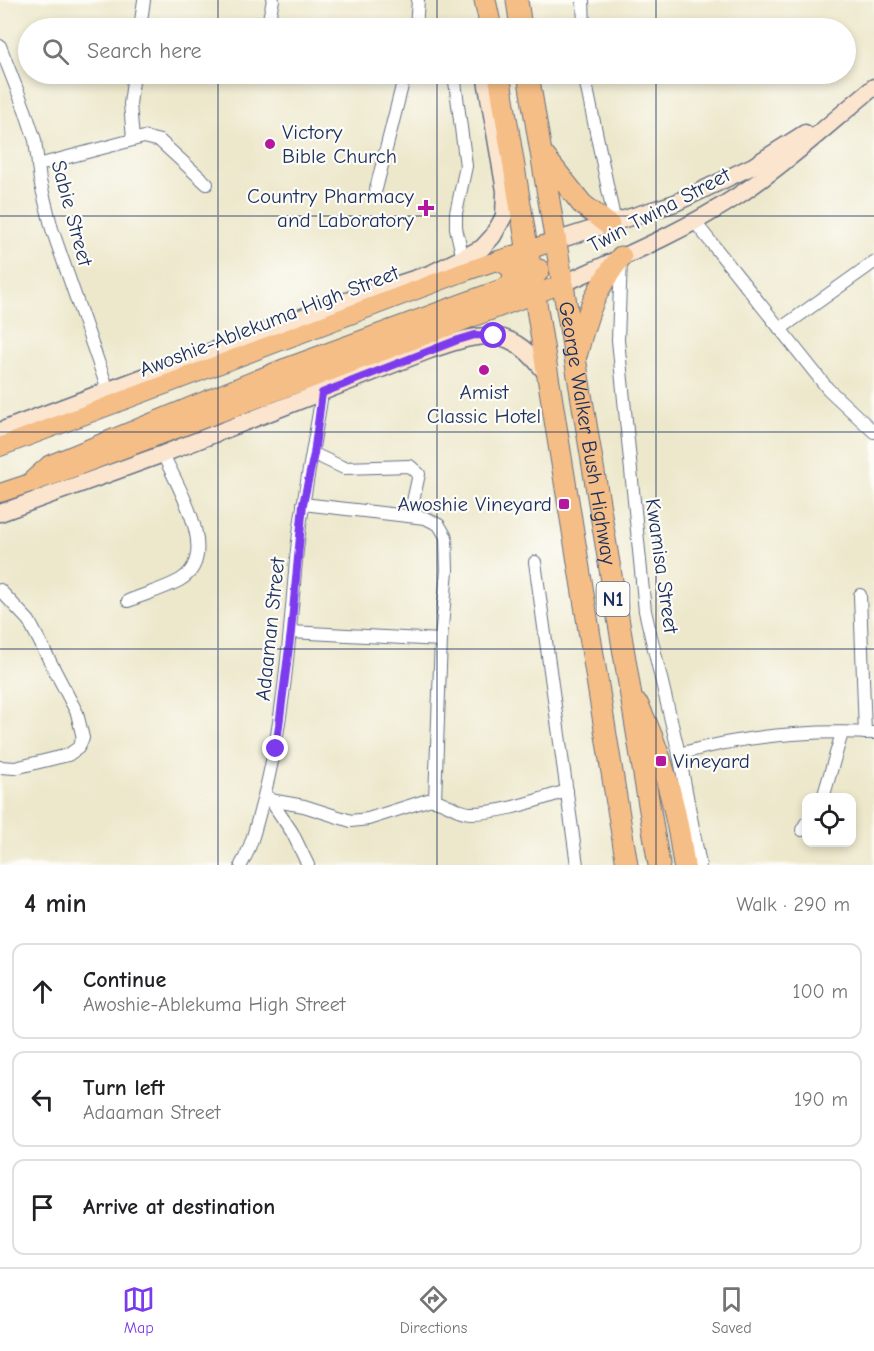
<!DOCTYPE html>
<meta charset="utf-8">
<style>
:root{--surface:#fff;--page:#f6f6f6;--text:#202124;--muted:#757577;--line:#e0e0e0;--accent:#7c3aed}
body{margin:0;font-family:"Comic Neue",sans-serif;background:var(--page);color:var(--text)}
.controls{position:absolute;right:18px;bottom:18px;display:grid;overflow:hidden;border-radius:12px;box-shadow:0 3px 9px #0003}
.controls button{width:54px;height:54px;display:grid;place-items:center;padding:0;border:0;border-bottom:2px solid var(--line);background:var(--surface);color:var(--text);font:30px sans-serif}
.stop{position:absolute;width:18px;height:18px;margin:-14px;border:4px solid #7c3aed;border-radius:50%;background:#fff}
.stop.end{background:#7c3aed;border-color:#fff;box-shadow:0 2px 6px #0008}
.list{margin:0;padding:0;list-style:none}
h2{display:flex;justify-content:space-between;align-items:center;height:78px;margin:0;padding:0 24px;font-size:26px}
h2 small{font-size:20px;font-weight:400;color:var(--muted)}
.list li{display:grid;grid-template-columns:39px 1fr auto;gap:18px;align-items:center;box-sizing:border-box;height:96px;margin:0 12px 12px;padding:0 12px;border:2px solid var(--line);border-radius:12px}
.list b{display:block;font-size:22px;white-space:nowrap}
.list p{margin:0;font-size:20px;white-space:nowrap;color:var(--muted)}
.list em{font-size:20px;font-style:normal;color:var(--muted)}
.icon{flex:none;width:33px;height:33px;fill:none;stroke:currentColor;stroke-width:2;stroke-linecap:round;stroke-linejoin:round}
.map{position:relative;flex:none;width:874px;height:865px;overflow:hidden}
.search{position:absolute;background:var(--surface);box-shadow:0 3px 9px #0003;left:18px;right:18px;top:18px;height:66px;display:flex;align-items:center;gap:15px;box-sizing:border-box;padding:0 21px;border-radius:33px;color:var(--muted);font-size:22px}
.sheet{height:402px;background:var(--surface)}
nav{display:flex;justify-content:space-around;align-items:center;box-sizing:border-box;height:84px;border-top:2px solid var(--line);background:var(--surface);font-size:16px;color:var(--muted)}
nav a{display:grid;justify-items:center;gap:3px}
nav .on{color:var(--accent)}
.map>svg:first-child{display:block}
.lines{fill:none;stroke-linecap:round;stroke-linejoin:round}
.street-casing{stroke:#647084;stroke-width:14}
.secondary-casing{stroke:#647084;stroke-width:19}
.primary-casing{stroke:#647084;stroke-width:20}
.highway-casing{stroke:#647084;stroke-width:23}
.street{stroke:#fff;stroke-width:12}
.secondary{stroke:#fbe5cf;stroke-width:16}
.primary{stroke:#f5be86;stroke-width:18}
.highway{stroke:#f5be86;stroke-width:21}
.route{stroke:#7c3aed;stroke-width:8}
.grid{fill:none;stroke:#1b2f5e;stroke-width:1.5;stroke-opacity:0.55}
.poi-dot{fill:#b5179e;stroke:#fdfcf7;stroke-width:2}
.labels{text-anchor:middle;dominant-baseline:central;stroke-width:4.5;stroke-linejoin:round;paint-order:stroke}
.shield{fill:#fdfcf7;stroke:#5f6c8c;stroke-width:1.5}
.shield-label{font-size:20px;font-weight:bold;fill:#1b2f5e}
.poi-label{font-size:21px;fill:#1b2f5e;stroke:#fdfcf7;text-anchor:start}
.street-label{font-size:21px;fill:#1b2f5e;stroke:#fdfcf7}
</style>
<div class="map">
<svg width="874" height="865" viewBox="0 0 874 865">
<rect width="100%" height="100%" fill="#fdfcf7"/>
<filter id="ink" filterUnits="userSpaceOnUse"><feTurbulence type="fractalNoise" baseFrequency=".0167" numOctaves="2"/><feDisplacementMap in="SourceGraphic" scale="12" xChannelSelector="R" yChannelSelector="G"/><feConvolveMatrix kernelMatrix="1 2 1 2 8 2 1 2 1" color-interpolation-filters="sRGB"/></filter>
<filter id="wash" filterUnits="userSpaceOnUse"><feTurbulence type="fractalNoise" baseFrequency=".008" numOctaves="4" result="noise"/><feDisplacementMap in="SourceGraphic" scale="24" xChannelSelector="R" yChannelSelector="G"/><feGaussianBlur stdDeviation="1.35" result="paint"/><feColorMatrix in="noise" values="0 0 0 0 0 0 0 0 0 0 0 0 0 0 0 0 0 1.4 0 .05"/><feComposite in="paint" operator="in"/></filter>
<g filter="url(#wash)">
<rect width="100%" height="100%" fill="#ede8cc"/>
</g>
<g filter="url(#ink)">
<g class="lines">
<g class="street-casing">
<g id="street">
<path d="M583 0 584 28"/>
<path d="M140 28 144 0"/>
<path d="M267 28 273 0"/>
<path d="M416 28 418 0"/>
<path d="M0 46 25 110 35 140 40 181 52 229 108 390"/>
<path d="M384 74 404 77"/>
<path d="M454 74 466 166 456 213V228L463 259"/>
<path d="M584 74 615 223"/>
<path d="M133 139 130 104 134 74"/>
<path d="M38 165 144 137 160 141 207 184"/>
<path d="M376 189 405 74"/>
<path d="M694 221 828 389 874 432"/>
<path d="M621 259 618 340 645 611 679 754 700 865"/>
<path d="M780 329 874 262"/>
<path d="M314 454 344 468 410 466 419 474 410 515"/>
<path d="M303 504 425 518 439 525 446 537 447 570 441 640 435 799"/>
<path d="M535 562 577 865"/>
<path d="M0 590 29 621 77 713 83 738 78 748 68 755 15 768 0 767"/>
<path d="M860 595 865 733"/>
<path d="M128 601C145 594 164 589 180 580 222 556 177 486 163 454"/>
<path d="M291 632 441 640"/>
<path d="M679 754C741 736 810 730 874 733"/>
<path d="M269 798 292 832 308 865"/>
<path d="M823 798 842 733"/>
<path d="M270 800 304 806 351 821 368 819 428 800C443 798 455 813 471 813 504 813 536 800 567 791"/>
<path d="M802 830 806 823"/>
<path d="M241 865C252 846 257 822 263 800 284 721 289 641 296 560 301 504 314 448 322 393"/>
</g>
</g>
<g class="secondary-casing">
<g id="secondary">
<path d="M555 241 675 203 753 166 805 133"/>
<path d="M562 284C623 257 687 230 742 193 789 161 830 123 874 87"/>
<path d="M0 431 340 303 432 273 482 248 493 236 504 216 505 191 485 74"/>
<path d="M0 513 163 454 430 350C486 331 510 324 548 376"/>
</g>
</g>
<g class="primary-casing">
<g id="primary">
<path d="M0 447 464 272 555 241"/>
<path d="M0 493 51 476 562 284"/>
</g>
</g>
<g class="highway-casing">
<g id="highway">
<path d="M485 0 491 28"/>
<path d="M517 0 521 28"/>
<path d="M499 74 627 865"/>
<path id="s1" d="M528 74 659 865"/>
<path d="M544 156 582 204 609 225"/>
<path d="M500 261C514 266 518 275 508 288"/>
<path d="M577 353C587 313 595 289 621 257"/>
<path d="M33 481 50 466 286 369 532 279 539 270"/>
<path d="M638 705C662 754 677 810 684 865"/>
</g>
</g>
<use href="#street" class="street"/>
<use href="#secondary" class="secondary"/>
<use href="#primary" class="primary"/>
<use href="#highway" class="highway"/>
</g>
</g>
<g class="lines" filter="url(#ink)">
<path class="route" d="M276 749 291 632 303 504 314 454 322 393 455 341 475 335 494 336"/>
</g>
<path class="grid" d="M218 0V28M437 0V28M656 0V28M218 74V865M437 74V865M656 74V865M0 216H874M0 432H874M0 649H874"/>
<g class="poi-dot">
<circle cx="270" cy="144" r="6"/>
<path d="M423 199h6v6h6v6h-6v6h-6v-6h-6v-6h6z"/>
<circle cx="484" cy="370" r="6"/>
<rect x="558" y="498" width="12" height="12" rx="3"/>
<rect x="655" y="755" width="12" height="12" rx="3"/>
</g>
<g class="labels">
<rect class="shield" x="596.5" y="582" width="33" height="34" rx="4.5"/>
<g class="shield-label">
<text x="613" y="599">N1</text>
</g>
<g class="poi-label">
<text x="282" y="132">Victory<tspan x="282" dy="24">Bible Church</tspan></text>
<text x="414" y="196" text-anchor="end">Country Pharmacy<tspan x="414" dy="24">and Laboratory</tspan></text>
<text x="484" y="392" text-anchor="middle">Amist<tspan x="484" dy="24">Classic Hotel</tspan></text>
<text x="552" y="504" text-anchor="end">Awoshie Vineyard</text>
<text x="673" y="761">Vineyard</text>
</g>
<g class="street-label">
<text transform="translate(659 210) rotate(-28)">Twin Twina Street</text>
<text transform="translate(72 213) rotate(75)">Sabie Street</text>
<text transform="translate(269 321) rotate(-21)">Awoshie-Ablekuma High Street</text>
<text stroke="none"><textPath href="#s1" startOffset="364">George Walker Bush Highway</textPath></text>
<text transform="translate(662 566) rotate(82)">Kwamisa Street</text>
<text transform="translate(270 629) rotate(-84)">Adaaman Street</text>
</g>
</g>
</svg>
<div class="controls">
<button><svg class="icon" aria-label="locate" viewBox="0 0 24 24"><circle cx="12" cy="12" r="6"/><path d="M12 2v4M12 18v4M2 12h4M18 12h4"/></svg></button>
</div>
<div class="stop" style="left:494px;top:336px"></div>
<div class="stop end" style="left:276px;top:749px"></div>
<div class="search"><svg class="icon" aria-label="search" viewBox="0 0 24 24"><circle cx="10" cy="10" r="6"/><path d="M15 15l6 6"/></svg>Search here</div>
</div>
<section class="sheet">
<h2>4 min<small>Walk · 290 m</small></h2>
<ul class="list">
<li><svg class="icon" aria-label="ahead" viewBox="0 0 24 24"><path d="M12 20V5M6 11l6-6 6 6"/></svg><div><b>Continue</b><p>Awoshie-Ablekuma High Street</p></div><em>100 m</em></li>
<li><svg class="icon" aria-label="left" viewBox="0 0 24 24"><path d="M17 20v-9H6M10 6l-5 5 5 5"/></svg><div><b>Turn left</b><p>Adaaman Street</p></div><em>190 m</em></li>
<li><svg class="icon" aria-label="arrive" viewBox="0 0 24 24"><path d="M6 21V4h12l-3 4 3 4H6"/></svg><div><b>Arrive at destination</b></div></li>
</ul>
</section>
<nav>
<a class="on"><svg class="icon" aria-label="map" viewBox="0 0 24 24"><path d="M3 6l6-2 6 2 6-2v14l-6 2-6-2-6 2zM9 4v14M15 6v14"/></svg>Map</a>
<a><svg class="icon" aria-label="directions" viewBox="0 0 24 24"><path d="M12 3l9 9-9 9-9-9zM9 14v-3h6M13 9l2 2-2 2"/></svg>Directions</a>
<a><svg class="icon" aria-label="saved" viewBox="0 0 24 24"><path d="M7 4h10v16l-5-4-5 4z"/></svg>Saved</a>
</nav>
